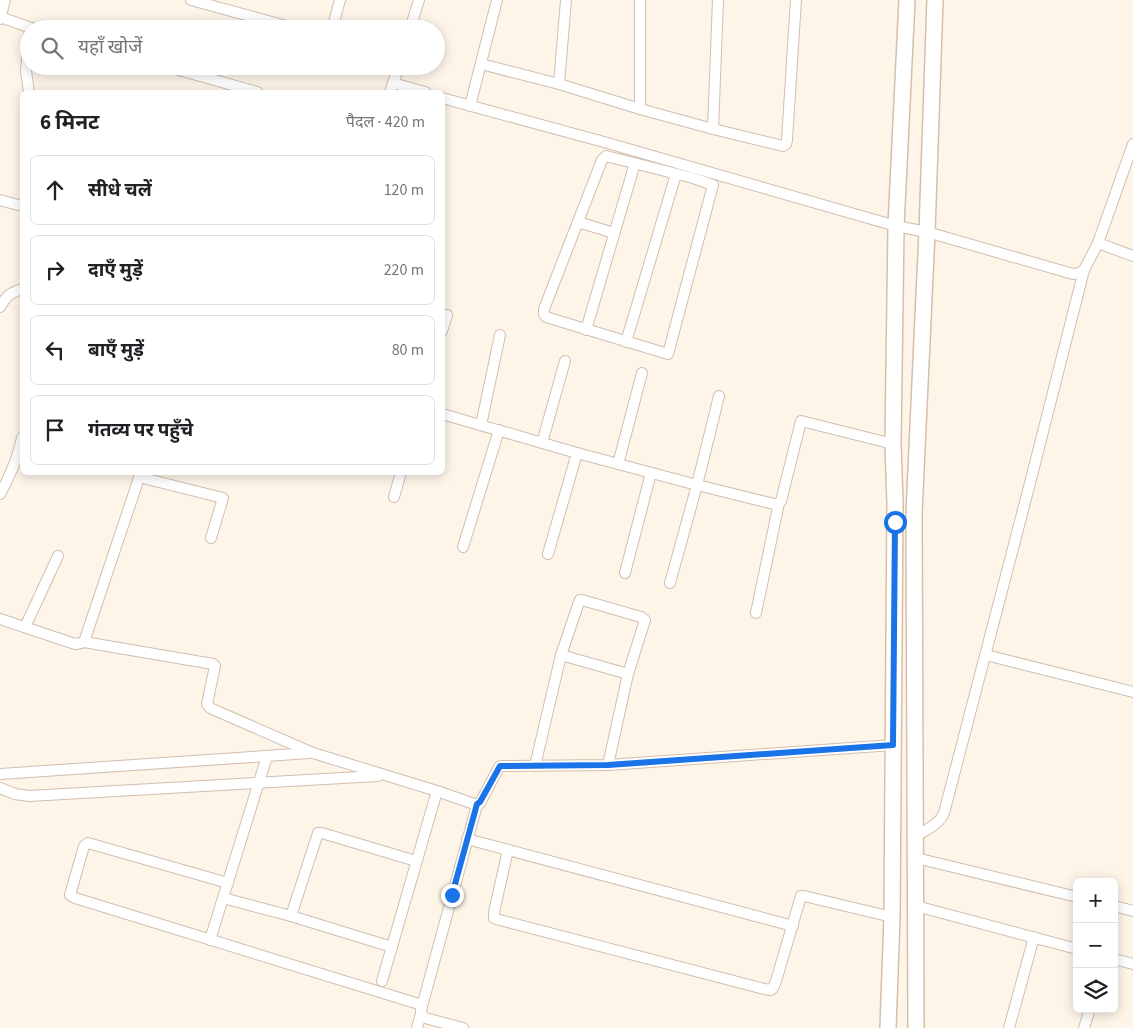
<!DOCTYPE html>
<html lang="hi">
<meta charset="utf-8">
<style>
:root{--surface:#fff;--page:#f6f6f6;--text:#202124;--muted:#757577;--line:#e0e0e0}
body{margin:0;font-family:"Source Sans 3","Noto Sans Devanagari",sans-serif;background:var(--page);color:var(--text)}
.controls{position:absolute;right:15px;bottom:15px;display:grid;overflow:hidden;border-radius:8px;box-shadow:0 2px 12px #0003}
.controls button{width:45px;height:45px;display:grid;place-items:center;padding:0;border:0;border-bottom:1px solid var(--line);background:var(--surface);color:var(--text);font:25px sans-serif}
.stop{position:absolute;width:15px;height:15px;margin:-11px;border:4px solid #1a73e8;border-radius:50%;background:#fff}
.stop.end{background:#1a73e8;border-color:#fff;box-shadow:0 1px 5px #0008}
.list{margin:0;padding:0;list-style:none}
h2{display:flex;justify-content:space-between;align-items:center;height:65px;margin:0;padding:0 20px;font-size:21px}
h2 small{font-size:16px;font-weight:400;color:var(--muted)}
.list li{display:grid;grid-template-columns:32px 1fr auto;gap:15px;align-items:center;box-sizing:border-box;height:70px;margin:0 10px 10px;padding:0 10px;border:1px solid var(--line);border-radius:8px}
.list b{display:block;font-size:19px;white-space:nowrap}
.list em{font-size:16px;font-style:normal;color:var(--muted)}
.icon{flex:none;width:28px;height:28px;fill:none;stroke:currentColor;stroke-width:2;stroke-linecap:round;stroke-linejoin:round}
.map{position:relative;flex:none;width:1133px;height:1028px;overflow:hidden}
.search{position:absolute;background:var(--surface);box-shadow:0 2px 12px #0003;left:20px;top:20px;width:425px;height:55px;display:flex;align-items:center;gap:12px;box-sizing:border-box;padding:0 18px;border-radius:28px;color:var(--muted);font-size:19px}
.panel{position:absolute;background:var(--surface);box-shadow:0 2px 12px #0003;left:20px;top:90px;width:425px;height:385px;border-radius:8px}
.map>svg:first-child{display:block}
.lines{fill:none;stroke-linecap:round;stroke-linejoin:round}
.street-casing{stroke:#d3beaf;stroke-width:12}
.secondary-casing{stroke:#d7beac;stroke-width:18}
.street{stroke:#fff;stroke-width:10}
.secondary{stroke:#fff;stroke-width:15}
.route{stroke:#1a73e8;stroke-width:6}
</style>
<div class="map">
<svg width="1133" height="1028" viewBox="0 0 1133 1028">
<rect width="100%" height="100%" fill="#fdf5e8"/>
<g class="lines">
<g class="street-casing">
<g id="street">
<path d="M191 0 297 29"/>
<path d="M640 0V109"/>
<path d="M0 17 34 29"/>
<path d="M0 19 5 0"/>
<path d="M332 29 340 0"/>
<path d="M410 29 419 0"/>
<path d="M481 64 559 84 640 109 713 129 783 146 786 144 787 140 796 0"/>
<path d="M165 66 257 92"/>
<path d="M393 83 425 92"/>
<path d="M559 84 566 0"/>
<path d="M29 92 26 71 29 35"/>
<path d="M390 92 399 66"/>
<path d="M442 98 604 142 896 226 927 232 1073 274 1080 273 1084 270 1098 243 1133 144"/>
<path d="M470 106 497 0"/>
<path d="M713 129 718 0"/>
<path d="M606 156 693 178 713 185 668 354 546 317 544 314V309L602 160Z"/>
<path d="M0 200 22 206"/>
<path d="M578 222 614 233"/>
<path d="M1098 243 1133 256"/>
<path d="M0 307C7 295 10 293 22 289"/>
<path d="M586 330 635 163"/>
<path d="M442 331 447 315"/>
<path d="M626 342 676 174"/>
<path d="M442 414 577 453 697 485 774 504H777L781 501 801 421 893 444"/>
<path d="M481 425 500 335"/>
<path d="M542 443 565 361"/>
<path d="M618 464 642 373"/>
<path d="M139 477 223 498 211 538"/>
<path d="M0 494C10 476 18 458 22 438"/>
<path d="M394 497 401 472"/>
<path d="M463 547 499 430"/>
<path d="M548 554 577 453"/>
<path d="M625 573 651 473"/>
<path d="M670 583 697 485 719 396"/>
<path d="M756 613 779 503"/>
<path d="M0 619 75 644 81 643 84 642 141 472"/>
<path d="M25 627 58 556"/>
<path d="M84 642 213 664 215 666 207 704 210 708 313 753 437 791 477 805 480 803 498 769 500 766H503L608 765 893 745"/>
<path d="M561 655 628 674"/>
<path d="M986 655 1133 692"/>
<path d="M535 766 561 655 578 605 580 600H582L641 617 645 620 628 674 608 765"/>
<path d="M0 774 310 753"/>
<path d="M0 788 15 794 29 796 378 776"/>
<path d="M915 837C925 830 939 825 944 813L1029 487 1084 270"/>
<path d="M467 839 793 926"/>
<path d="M508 850 494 912V918L496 919 764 989 771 990 773 988 776 981 801 896H804L892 917"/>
<path d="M916 858 1077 897"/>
<path d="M228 883 88 843 84 846 70 895 75 898 422 1005"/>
<path d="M223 898 291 916 392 947"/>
<path d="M916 906 1077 949"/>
<path d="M1114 906 1133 911"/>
<path d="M291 916 318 833H322L416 861"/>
<path d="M210 940 267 756"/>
<path d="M1114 959 1133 964"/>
<path d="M382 981 437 791"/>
<path d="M417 1028 421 1013"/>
<path d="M463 1028 425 1018 423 1017 421 1010 477 805"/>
<path d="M1009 1028 1034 937"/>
<path d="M1084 1028 1090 1009"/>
</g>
</g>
<g class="secondary-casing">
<g id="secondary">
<path d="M888 1028 892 917 895 503 893 444 896 226 907 0"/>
<path d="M916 1028 914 513 927 232 935 0"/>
</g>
</g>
<use href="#street" class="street"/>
<use href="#secondary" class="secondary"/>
</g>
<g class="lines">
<path class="route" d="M452 895 477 804 480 802 500 766 608 765 893 745 895 522"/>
</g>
</svg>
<div class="controls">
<button>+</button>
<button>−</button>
<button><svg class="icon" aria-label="layers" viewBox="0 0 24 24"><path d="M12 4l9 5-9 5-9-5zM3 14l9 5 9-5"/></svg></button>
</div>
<div class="stop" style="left:895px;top:522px"></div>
<div class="stop end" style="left:452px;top:895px"></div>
<div class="search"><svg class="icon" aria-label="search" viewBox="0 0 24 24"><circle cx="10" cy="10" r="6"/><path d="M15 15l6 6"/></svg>यहाँ खोजें</div>
<section class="panel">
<h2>6 मिनट<small>पैदल · 420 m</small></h2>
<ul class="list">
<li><svg class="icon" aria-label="ahead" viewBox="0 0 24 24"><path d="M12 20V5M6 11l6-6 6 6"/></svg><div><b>सीधे चलें</b></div><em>120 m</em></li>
<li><svg class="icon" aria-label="right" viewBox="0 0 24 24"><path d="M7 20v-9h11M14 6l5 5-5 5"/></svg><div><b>दाएँ मुड़ें</b></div><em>220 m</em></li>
<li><svg class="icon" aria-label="left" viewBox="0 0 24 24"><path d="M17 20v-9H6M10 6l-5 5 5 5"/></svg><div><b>बाएँ मुड़ें</b></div><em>80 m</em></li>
<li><svg class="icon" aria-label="arrive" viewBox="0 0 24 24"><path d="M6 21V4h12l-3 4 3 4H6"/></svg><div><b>गंतव्य पर पहुँचे</b></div></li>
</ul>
</section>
</div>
